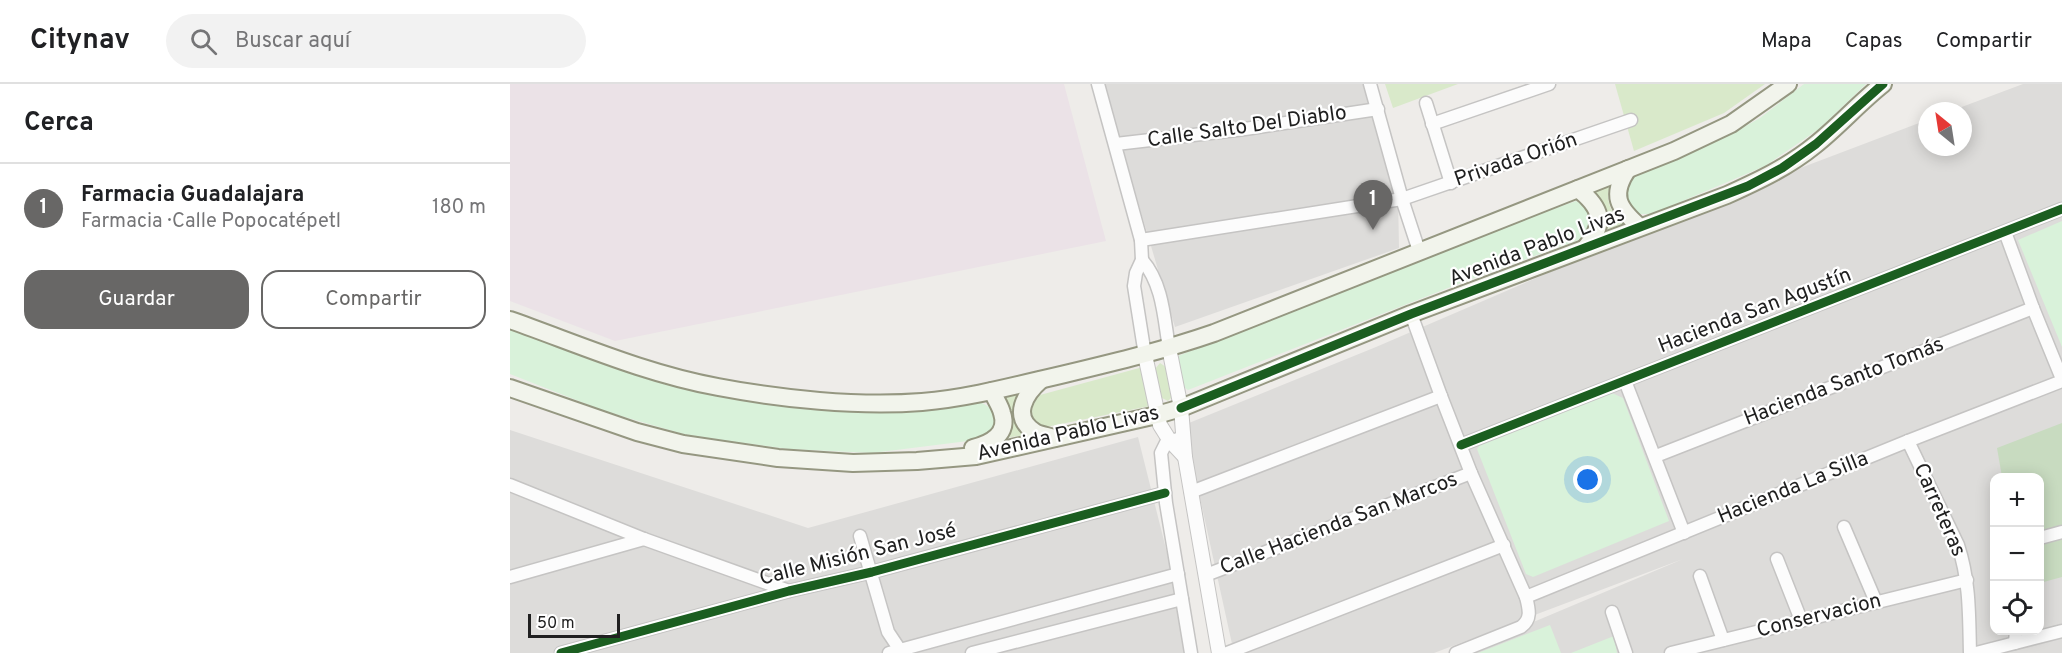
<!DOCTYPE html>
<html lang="es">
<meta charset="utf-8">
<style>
:root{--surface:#fff;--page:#f2f2f2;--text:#202124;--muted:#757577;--line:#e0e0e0;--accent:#686766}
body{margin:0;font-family:Overpass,sans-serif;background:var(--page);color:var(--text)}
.controls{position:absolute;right:18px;bottom:18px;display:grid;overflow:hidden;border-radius:12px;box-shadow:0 3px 15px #0003}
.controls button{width:54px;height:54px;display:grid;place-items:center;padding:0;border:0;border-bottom:2px solid var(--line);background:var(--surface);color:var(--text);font:30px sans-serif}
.compass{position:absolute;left:1408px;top:18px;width:54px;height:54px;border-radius:50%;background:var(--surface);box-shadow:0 3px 15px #0003;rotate:330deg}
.scale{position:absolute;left:18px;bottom:15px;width:92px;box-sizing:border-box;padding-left:6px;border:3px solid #202020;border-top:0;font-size:16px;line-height:21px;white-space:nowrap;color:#202020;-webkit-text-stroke:4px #fff;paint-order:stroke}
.you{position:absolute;left:1078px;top:396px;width:21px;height:21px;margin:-15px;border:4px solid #fff;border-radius:50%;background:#1a73e8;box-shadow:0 0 0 9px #1a73e833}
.badge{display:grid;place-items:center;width:39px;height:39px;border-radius:50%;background:var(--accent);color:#fff;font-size:20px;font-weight:700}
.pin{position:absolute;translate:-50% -50px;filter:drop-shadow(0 2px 3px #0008)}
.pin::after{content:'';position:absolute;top:32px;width:21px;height:18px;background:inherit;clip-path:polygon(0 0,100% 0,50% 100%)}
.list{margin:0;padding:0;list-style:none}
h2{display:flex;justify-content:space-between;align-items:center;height:78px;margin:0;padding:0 24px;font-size:26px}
h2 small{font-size:20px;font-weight:400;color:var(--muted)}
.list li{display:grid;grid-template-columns:39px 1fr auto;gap:18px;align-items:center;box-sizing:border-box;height:90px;padding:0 24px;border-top:2px solid var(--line)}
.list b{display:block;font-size:22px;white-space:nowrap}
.list p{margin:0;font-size:20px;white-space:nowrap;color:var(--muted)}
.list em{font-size:20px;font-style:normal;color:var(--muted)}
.actions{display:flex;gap:12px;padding:18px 24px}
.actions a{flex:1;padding:14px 0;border:2px solid var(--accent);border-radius:18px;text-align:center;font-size:21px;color:var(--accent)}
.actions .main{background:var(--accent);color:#fff}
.icon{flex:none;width:33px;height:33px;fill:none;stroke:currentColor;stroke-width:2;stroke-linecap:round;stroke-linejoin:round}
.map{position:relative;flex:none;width:1552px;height:569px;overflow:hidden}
header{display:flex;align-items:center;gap:36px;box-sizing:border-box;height:84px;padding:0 30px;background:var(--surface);border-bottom:2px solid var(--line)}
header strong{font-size:28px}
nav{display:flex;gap:33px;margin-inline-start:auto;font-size:21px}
.search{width:420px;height:54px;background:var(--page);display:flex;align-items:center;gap:15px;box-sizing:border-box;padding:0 21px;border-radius:33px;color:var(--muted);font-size:22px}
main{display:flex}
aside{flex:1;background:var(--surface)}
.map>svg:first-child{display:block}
.residential{fill:#dddcda;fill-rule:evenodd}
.industrial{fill:#ebe2e7}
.grass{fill:#d9e9ca}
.forest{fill:#c8dbc0}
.park{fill:#d9f2da}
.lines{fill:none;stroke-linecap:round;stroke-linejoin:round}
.minor-casing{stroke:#c5c4c3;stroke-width:15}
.tertiary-casing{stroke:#c5c4c3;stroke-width:16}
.secondary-casing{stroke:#959781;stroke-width:20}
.minor{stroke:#fcfcfc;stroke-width:12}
.tertiary{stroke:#fcfcfc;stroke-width:14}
.secondary{stroke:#f2f4ec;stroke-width:16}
.cycleway-casing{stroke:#fff;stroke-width:13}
.cycleway{stroke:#1b5e20;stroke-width:9}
.labels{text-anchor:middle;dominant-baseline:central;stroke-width:4.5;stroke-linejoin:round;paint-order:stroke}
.street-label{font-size:21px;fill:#202020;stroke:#fff}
</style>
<header>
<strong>Citynav</strong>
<div class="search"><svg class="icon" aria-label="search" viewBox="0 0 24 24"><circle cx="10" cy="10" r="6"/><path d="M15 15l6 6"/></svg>Buscar aquí</div>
<nav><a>Mapa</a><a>Capas</a><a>Compartir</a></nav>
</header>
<main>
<aside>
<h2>Cerca<small></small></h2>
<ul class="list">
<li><span class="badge">1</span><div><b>Farmacia Guadalajara</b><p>Farmacia · Calle Popocatépetl</p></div><em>180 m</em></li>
</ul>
<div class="actions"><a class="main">Guardar</a><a>Compartir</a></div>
</aside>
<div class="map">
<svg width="1552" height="569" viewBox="0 0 1552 569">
<rect width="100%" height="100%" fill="#eeece9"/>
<g class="residential">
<path d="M593 0H859L888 112 889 164 665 243Z"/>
<path d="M1513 0H1552V569H950L1173 475 924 569H724L674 341 866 263 1217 112 1417 36V63H1453V27H1441ZM1484 394H1530V546H1484Z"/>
<path d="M0 346 298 444 628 353 682 569H0Z"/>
</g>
<path class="industrial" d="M0 0H554L596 157 105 257 0 217Z"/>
<g class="grass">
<path d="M875 0H948L883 24Z"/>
<path d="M1105 0H1255L1214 29 1124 67Z"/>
<path d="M1101 100C1094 115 1101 131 1114 140L1098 145C1101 129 1095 119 1083 108Z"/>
<path d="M650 279 656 283 662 313 658 317 652 314 645 285Z"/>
<path d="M633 283 640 322 536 343C518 337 519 324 530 311Z"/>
<path d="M513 309 509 343 515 351 496 354 492 312Z"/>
</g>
<path class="forest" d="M1552 339V493L1530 499V394L1492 393 1487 364Z"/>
<g class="park">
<path d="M1294 0H1356L1309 45 1255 82 1142 130H1129L1117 122 1115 99 1122 92 1232 44 1250 34Z"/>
<path d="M1066 117 1078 123 1083 138 1074 154 956 197 678 306 672 302 668 272 991 143Z"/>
<path d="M1552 137V263L1508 156Z"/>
<path d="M0 244 98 282 141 295 228 315 267 320 472 319C483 324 485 330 485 343L474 355 362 369 278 365 218 357 173 350 94 327 0 290Z"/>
<path d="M1102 309 1113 314 1159 437 1023 493 1016 490 967 365 972 358Z"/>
<path d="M1040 541 1051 569H968Z"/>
<path d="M1104 552 1107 569H1061Z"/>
</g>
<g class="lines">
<g class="minor-casing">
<g id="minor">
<path d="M588 0 631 156 632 176 626 189 624 202 635 271"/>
<path d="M860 0 892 115 909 167"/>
<path d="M916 19 941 99"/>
<path d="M922 40 1039 0"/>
<path d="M606 60 735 45 868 25"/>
<path d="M1495 148 1523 224 1552 295"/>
<path d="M631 156 892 115 1121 36"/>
<path d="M632 176C653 200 654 234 659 264"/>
<path d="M901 230 931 312 961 389 1016 513C1019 525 1022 535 1011 543L946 569"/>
<path d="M1115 297 1174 449"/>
<path d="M668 355 656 359 651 369 656 419 681 569"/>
<path d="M1398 357 1448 461C1460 498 1459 531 1460 569"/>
<path d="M951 361 1552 125"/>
<path d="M1146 372 1523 224"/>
<path d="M0 401 134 455 279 507"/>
<path d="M681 408 931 312"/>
<path d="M1334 443 1366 518"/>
<path d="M350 452 378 548 392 569"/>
<path d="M1530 454 1552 448"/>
<path d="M1267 475 1291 536"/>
<path d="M696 491 961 389"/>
<path d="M1190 492 1213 556"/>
<path d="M0 493 134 455"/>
<path d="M1016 513 1398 357 1552 297"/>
<path d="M1102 528 1116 569"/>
<path d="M1505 559 1506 546"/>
<path d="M51 569 279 507 362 488 655 409"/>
<path d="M379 569 668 490"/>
<path d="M462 569 672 515"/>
<path d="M717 569 994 461"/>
<path d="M1161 569 1457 496"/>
<path d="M1466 569 1552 547"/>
</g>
</g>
<g class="tertiary-casing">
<g id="tertiary">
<path d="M659 264 671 324 675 373 709 569"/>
<path d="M635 271 650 341 660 357 675 373"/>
</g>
</g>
<g class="secondary-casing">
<g id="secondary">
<path d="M1118 85C1100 111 1108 124 1130 143"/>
<path d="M1068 105C1092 124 1096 139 1076 163"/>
<path d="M0 236C68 260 136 290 208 303 271 315 347 323 412 318 460 314 507 301 555 290 605 278 655 266 704 249L1164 67 1221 40 1278 0"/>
<path d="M531 296C516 309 500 333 525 348 530 351 538 352 544 354"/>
<path d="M0 304 127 348 173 360 268 374 343 379 407 377 466 372 647 331 671 324 901 230 1217 111C1248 97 1278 83 1305 61 1329 42 1349 19 1373 0"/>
<path d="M463 364C480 360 499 350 492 329 490 321 485 315 482 307"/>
</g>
</g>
<use href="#minor" class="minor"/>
<use href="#tertiary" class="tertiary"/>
<use href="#secondary" class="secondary"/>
<g class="cycleway-casing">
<g id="cycleway">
<path d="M671 324 901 230 1238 102 1272 84 1306 60 1373 0"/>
<path d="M951 361 1552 125"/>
<path d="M51 569 279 507 362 488 655 409"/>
</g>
</g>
<use href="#cycleway" class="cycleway"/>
</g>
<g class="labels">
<g class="street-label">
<text transform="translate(737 43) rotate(-8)">Calle Salto Del Diablo</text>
<text transform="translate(1006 76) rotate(-19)">Privada Orión</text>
<text transform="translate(1027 163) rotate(-21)">Avenida Pablo Livas</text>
<text transform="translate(1245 227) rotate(-21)">Hacienda San Agustín</text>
<text transform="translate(1334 298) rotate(-21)">Hacienda Santo Tomás</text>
<text transform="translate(558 350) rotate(-13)">Avenida Pablo Livas</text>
<text transform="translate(1283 404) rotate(-22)">Hacienda La Silla</text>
<text transform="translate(1429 426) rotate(66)">Carreteras</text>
<text transform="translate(829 440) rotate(-21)">Calle Hacienda San Marcos</text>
<text transform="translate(348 471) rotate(-14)">Calle Misión San José</text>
<text transform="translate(1309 532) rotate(-14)">Conservacion</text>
</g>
</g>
</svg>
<div class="controls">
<button>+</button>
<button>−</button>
<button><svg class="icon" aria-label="locate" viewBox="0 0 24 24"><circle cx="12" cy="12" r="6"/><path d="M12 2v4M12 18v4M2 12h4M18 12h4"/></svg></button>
</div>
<svg class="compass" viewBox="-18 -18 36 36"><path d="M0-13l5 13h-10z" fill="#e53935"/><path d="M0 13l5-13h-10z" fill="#757577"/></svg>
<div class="scale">50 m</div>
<div class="you"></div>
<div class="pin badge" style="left:863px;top:146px">1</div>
</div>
</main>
